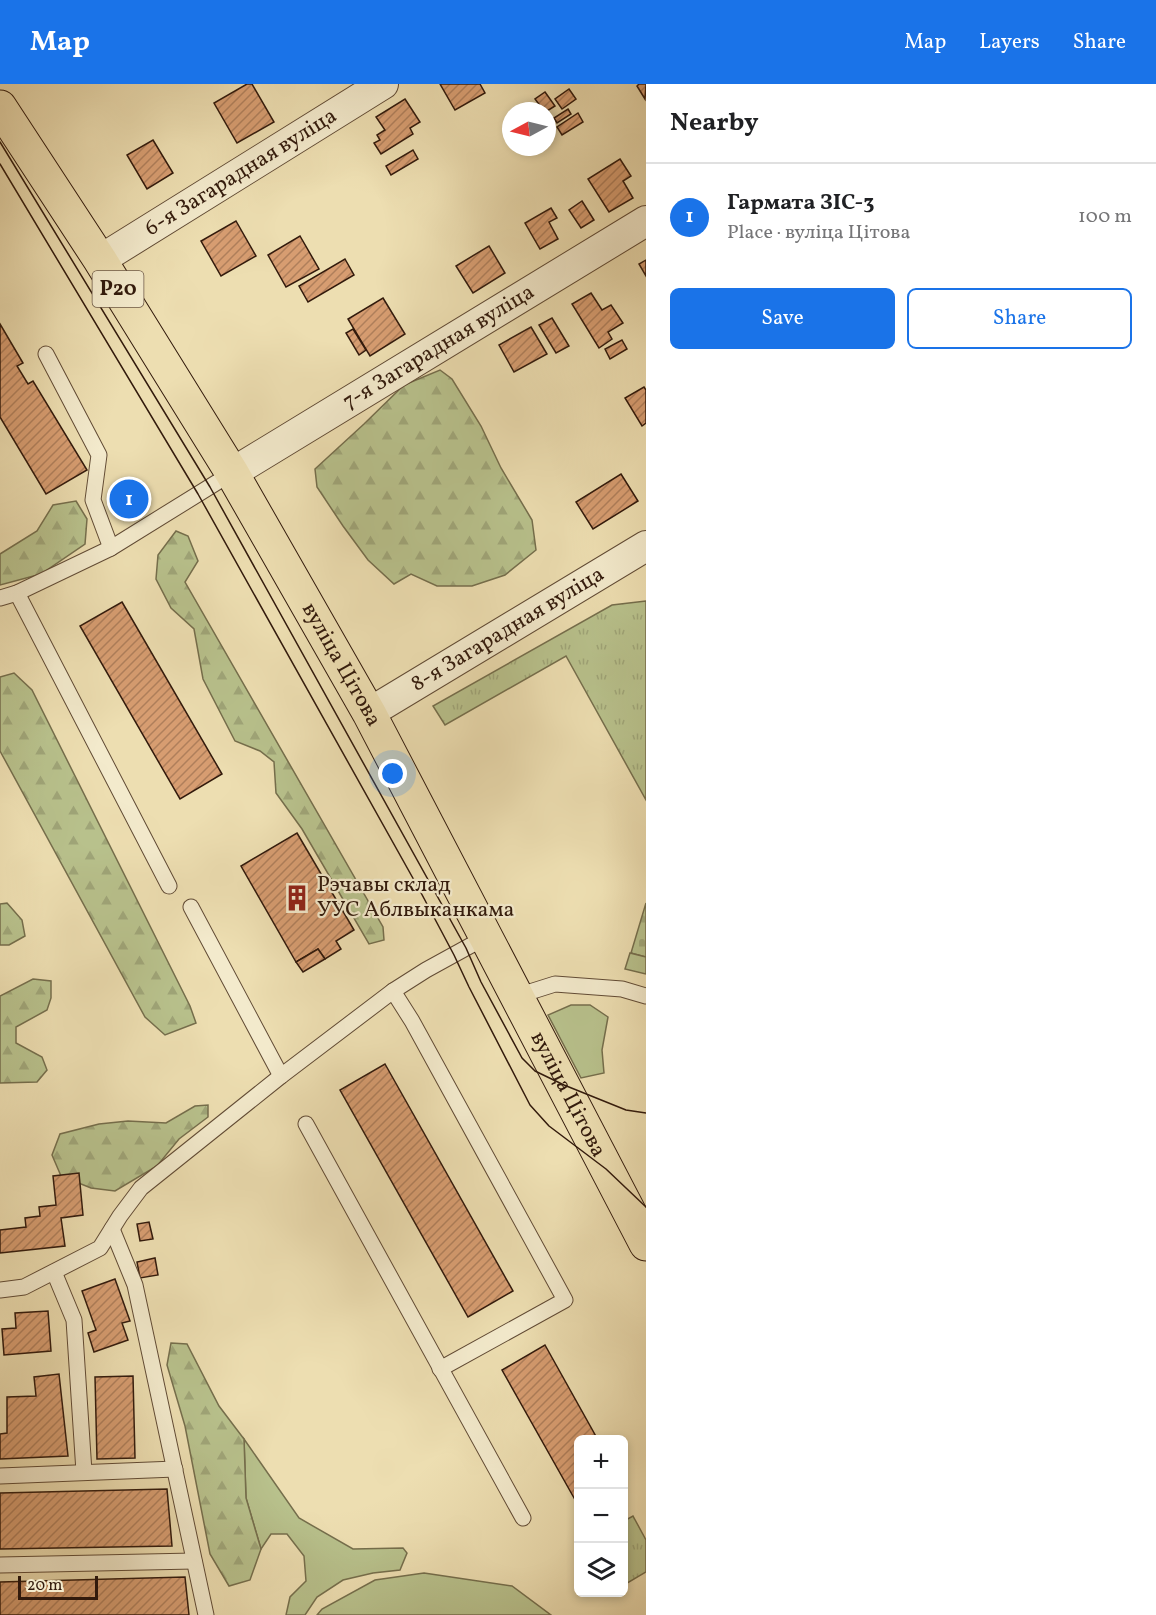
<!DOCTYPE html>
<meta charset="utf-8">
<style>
:root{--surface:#fff;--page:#f6f6f6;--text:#202124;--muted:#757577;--line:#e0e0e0;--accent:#1a73e8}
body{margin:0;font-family:Vollkorn,serif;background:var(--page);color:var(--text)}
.controls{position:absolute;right:18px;bottom:18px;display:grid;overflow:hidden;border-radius:9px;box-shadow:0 3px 9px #0003}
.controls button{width:54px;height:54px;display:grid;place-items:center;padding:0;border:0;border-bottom:2px solid var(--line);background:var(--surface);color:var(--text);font:30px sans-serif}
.compass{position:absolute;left:502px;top:18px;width:54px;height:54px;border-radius:50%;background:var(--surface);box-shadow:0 3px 9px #0003;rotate:263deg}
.scale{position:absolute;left:18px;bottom:15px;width:80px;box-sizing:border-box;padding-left:6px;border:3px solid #321a0c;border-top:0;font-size:16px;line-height:21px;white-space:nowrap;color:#321a0c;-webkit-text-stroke:4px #f3eacc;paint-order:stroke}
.you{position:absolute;left:393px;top:690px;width:21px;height:21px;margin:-15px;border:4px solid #fff;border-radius:50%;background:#1a73e8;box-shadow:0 0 0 9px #1a73e833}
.badge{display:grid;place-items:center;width:39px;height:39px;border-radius:50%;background:var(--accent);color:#fff;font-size:20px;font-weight:700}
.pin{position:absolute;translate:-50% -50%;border:3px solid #fff;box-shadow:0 2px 6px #0006}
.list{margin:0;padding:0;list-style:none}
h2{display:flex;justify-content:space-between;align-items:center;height:78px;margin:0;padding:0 24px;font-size:26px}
h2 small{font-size:20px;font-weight:400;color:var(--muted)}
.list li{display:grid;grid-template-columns:39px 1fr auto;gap:18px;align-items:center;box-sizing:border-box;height:108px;padding:0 24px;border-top:2px solid var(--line)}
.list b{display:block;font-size:22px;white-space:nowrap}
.list p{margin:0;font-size:20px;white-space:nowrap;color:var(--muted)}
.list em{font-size:20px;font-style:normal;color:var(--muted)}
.actions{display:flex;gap:12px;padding:18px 24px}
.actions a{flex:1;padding:14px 0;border:2px solid var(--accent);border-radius:9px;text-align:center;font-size:21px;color:var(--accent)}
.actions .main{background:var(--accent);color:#fff}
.icon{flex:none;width:33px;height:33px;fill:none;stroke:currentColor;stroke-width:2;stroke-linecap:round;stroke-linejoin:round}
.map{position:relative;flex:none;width:646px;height:1531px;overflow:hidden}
header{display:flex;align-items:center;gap:36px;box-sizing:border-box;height:84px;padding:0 30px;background:var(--accent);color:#fff}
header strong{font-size:28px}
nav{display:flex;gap:33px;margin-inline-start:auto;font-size:21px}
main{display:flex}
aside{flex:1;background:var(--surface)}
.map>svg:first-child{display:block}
.green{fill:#b8c18c;stroke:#756e4c;stroke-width:1.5}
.forest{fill:url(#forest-firs);stroke:#756e4c;stroke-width:1.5}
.cemetery{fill:url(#cemetery-stones);stroke:#756e4c;stroke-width:1.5}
.park{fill:url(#park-tufts);stroke:#756e4c;stroke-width:1.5}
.building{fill:url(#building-hatch);stroke:#321a0c;stroke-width:1.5}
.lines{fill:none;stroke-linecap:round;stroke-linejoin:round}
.lane-casing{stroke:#614b35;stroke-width:17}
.street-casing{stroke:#614b35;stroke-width:32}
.primary-casing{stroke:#321a0c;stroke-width:35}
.lane{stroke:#f3eacc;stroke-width:15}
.street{stroke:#f3eacc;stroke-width:30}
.primary{stroke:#eddeb1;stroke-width:33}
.tram{stroke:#321a0c;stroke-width:1.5}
.labels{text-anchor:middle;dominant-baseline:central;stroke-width:4.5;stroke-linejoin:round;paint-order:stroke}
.shield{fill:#f3eacc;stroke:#6c5846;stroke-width:1.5}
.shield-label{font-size:21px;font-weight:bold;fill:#321a0c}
.street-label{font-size:22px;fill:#321a0c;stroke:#f3eacc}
.poi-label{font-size:22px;fill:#321a0c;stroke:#f3eacc;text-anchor:start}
</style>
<header>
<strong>Map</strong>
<nav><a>Map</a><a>Layers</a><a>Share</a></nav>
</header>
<main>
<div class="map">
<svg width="646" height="1531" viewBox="0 0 646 1531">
<defs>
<pattern id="forest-firs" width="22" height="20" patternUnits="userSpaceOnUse" patternTransform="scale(1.5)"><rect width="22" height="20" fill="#b8c18c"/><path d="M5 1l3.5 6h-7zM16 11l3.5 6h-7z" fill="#9fa578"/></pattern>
<pattern id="cemetery-stones" width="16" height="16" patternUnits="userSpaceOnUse" patternTransform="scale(1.5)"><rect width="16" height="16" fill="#b8c18c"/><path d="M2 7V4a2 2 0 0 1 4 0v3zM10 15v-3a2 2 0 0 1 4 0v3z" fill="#9fa578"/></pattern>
<pattern id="park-tufts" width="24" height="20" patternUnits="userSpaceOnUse" patternTransform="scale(1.5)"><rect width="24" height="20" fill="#b8c18c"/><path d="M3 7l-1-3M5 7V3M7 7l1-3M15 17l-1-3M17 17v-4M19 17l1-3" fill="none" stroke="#9fa578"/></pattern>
<pattern id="building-hatch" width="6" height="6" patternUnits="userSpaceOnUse" patternTransform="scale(1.5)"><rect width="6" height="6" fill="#d79d71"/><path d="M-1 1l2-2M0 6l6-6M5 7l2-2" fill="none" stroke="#af7f5b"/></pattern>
</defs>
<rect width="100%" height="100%" fill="#eddeb1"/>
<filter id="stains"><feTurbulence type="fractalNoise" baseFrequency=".00333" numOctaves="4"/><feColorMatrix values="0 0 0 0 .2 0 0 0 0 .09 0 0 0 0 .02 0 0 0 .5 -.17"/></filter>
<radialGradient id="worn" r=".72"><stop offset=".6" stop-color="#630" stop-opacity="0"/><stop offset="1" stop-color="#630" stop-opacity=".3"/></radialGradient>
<g class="green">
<path d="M571 921H590L608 933 602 966 604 989 581 994 548 931Z"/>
<path d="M244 1355 299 1434 353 1465 403 1464 407 1469 400 1486 373 1489 343 1496 317 1513 305 1531H286L290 1513 306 1497 304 1472 287 1450H271L261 1465 246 1414Z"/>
<path d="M424 1489 512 1502 551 1531H317L322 1525 375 1496Z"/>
</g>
<g class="forest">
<path d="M440 286 452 295 481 342 501 384 532 436 536 466 505 491 472 502H437L411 490 394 500 368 476 343 442 317 403 315 385 364 340 404 301Z"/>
<path d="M76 417 87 435 85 460 41 490 0 501V470L37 447 53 421Z"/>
<path d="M176 447 188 452 198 477 185 498 383 843 384 856 369 860 302 745 276 709 274 678 260 667 235 657 203 595 194 545 171 524 156 495 158 471Z"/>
<path d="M14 589 32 606 190 922 196 939 165 951 145 933 0 667V593Z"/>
<path d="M7 819 22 836 25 852 9 861H0V820Z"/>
<path d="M33 895 51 897V914L47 926 16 943V959L42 973 47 986 37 998 0 999V912Z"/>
<path d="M208 1021V1033L179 1055 157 1082 115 1107 91 1104 61 1092 52 1071 60 1050 99 1040 128 1037 166 1039 195 1022Z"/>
<path d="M171 1259 187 1260 219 1322 244 1355 246 1414 261 1465 250 1496 229 1502 210 1470 185 1342 167 1281Z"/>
</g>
<path class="cemetery" d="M646 819V873L631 869Z"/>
<g class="park">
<path d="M646 517V716L566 572 445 641 433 622 612 521Z"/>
<path d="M630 869 646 873V890L625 885Z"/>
<path d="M633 1432 646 1456V1488L624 1501V1437Z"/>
</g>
<g class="building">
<path d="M247 0H252L274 38 237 59 214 19Z"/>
<path d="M440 0H480L485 9 455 26Z"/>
<path d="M639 0H646L645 15 637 2Z"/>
<path d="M569 5 576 15 562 25 555 15Z"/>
<path d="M545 8 555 22 547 27H544L535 15Z"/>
<path d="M405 15 420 38 410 44 413 50 381 70 374 59 380 56 377 51 385 46 376 33Z"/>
<path d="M568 25 571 30 557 39 554 34Z"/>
<path d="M578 29 583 38 562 51 557 43Z"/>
<path d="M153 56 173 89 147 105 127 71Z"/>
<path d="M413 66 418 75 391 91 386 82Z"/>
<path d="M620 75 631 92 623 97 633 114 609 128 588 95Z"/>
<path d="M582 117 594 136 581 144 569 126Z"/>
<path d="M551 124 557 134 549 138 558 155 540 165 525 139Z"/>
<path d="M236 137 256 172 221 192 201 157Z"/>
<path d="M300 152 319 185 286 203 268 171Z"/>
<path d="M489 162 505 189 473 209 456 182Z"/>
<path d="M345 175 354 191 308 218 299 202Z"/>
<path d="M646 176V192L639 180Z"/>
<path d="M591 209 602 226 611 221 623 239 608 248 612 255 599 264 572 220Z"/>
<path d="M383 214 405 250 370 272 348 235Z"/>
<path d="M552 234 569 262 556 269 539 241Z"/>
<path d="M0 240 23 279 17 282 28 300 33 297 87 386 46 410 0 333Z"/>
<path d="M531 243 547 270 514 288 499 261Z"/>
<path d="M353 245 366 266 359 271 346 249Z"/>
<path d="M622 256 627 265 610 275 605 265Z"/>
<path d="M644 303 646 306V339L642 342 625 314Z"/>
<path d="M621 390 638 417 593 445 576 418Z"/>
<path d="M122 518 222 690 180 715 80 542Z"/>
<path d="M297 749 354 846 336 857 341 865 325 875 318 865 296 878 241 782Z"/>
<path d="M318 865 325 875 303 888 296 878Z"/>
<path d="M385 980 513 1207 468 1233 340 1006Z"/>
<path d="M79 1089 83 1131 61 1134 65 1162 0 1169V1146L26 1143 25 1134 40 1132 39 1123 56 1121 53 1092Z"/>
<path d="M149 1138 153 1155 140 1157 137 1140Z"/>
<path d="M155 1174 158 1191 140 1194 137 1178Z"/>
<path d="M115 1195 130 1237 122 1239 128 1256 94 1268 88 1249 96 1246 82 1207Z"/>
<path d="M48 1227 51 1267 4 1271 2 1245 16 1244 15 1229Z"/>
<path d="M545 1261 598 1356H578V1421L502 1286Z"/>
<path d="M59 1290 68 1372 0 1375V1350L7 1349V1313L36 1312 34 1293Z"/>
<path d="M133 1292 135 1374 97 1375 95 1293Z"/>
<path d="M167 1405 172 1462 0 1465V1409Z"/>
<path d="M185 1493 189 1531H0V1498Z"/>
</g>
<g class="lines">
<g class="lane-casing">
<g id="lane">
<path d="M46 270 99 371 93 416 111 464"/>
<path d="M17 509 169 802"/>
<path d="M0 514 17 509 111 464 232 389"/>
<path d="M191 823 281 992"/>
<path d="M393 907 412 937 565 1216 440 1285"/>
<path d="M517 912 555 900 622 905 646 912"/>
<path d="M306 1040 523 1434"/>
<path d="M112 1145 135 1201 206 1531"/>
<path d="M54 1188 74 1236 84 1388"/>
<path d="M0 1206 24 1203 100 1164 120 1132 141 1104 281 992 393 907 426 886 486 853"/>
<path d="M0 1392 175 1385"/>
<path d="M0 1481 194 1477"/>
</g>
</g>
<g class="street-casing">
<g id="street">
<path id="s1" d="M100 176 383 0"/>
<path id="s2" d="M232 389 646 137"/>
<path id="s3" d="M369 629 646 462"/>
</g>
</g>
<g class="primary-casing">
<g id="primary">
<path id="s4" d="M0 23 100 176 232 389 369 629 646 1160"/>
</g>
</g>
<use href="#lane" class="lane"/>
<use href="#street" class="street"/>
<use href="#primary" class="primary"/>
<g class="tram">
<path d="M0 58 210 403 466 864 481 898 522 974 535 987 564 1001 626 1026 646 1029"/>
<path d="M0 80 198 410 419 805 454 871 469 903 530 1021 549 1042 606 1085 646 1123"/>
</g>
</g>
<defs>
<g id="building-bare" transform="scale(2.07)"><path d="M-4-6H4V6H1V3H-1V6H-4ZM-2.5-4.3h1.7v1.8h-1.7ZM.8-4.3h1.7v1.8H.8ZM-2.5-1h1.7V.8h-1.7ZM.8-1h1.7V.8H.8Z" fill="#8f2418" stroke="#f3eacc" stroke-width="2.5" paint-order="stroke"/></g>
</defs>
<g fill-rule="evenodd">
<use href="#building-bare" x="297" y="814"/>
</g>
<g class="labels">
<rect class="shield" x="92.5" y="187" width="51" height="36" rx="4.5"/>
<g class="shield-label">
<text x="118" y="205">Р20</text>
</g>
<g class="street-label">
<text stroke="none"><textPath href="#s1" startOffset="166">6-я Загарадная вуліца</textPath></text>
<text stroke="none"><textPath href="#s2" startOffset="242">7-я Загарадная вуліца</textPath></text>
<text stroke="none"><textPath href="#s3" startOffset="162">8-я Загарадная вуліца</textPath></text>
<text stroke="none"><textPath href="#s4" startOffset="654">вуліца Цітова</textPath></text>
<text stroke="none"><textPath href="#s4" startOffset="1140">вуліца Цітова</textPath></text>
</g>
<g class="poi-label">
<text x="317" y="801">Рэчавы склад<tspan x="317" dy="25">УУС Аблвыканкама</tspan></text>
</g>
</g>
<rect width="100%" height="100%" filter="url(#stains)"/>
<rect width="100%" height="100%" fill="url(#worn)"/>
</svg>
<div class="controls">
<button>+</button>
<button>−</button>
<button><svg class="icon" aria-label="layers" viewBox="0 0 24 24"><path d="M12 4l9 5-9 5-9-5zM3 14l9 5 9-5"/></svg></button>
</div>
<svg class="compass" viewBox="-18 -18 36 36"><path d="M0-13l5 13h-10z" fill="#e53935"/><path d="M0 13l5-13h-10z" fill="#757577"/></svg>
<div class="scale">20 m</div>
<div class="you"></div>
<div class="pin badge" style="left:129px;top:415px">1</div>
</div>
<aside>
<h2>Nearby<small></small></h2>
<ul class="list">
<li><span class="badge">1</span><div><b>Гармата ЗІС-3</b><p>Place · вуліца Цітова</p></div><em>100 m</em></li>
</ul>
<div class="actions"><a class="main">Save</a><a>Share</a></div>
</aside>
</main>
